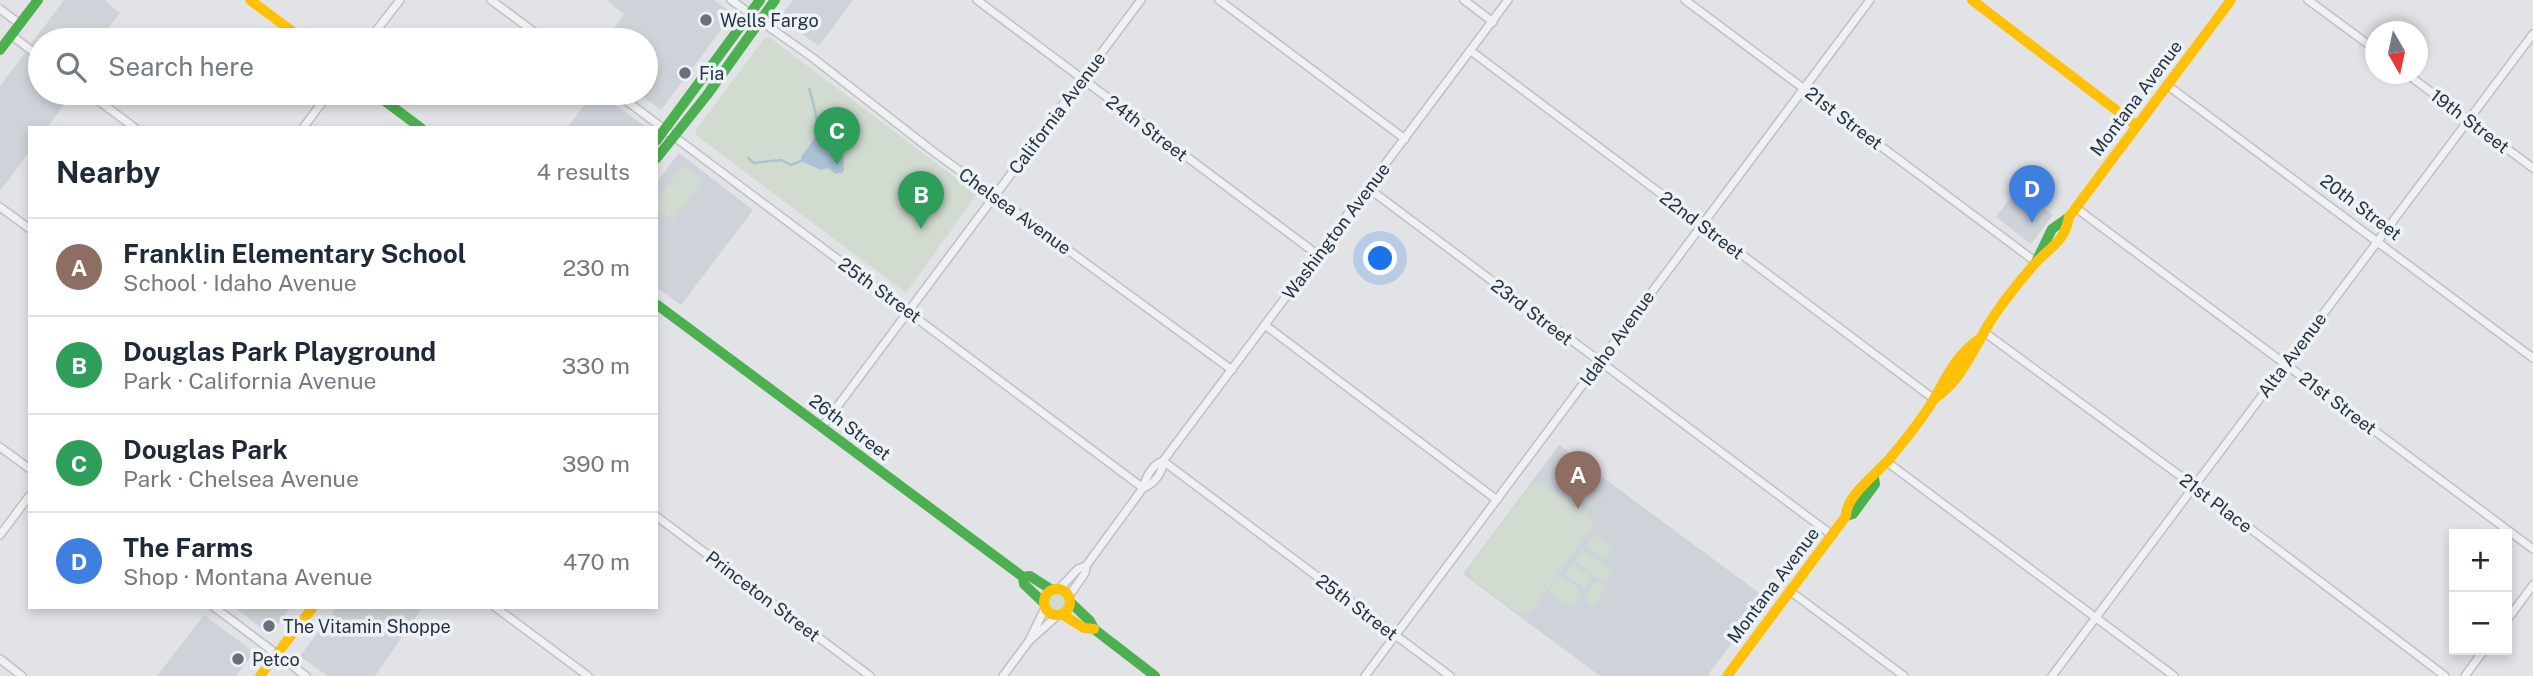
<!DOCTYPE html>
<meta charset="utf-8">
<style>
:root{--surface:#fff;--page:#f6f6f7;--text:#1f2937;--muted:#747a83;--line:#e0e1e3;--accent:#67707b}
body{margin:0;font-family:"Public Sans",sans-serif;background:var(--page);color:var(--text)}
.controls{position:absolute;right:21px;bottom:21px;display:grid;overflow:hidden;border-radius:0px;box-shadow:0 4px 10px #0003}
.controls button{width:63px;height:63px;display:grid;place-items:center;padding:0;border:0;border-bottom:2px solid var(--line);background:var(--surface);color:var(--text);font:35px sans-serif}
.compass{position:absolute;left:2365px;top:21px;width:63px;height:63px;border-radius:50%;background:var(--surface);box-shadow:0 4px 10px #0003;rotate:171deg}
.you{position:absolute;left:1381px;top:259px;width:24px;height:24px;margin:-18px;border:5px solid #fff;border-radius:50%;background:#1a73e8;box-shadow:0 0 0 10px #1a73e833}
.badge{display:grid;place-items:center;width:46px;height:46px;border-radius:50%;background:var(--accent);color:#fff;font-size:23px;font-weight:700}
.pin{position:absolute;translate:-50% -58px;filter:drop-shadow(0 2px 4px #0008)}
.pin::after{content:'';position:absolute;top:37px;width:24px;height:21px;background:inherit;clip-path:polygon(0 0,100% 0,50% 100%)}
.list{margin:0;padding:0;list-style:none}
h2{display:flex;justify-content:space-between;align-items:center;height:91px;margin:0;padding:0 28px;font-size:30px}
h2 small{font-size:23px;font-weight:400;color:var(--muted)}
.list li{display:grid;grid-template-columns:46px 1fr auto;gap:21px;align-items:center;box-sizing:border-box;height:98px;padding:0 28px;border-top:2px solid var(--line)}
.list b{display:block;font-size:26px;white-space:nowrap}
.list p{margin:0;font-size:23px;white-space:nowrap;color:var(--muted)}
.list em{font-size:23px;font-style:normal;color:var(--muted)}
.icon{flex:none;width:38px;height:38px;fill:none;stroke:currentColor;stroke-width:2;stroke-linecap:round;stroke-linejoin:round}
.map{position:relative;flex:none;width:2533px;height:676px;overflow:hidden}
.search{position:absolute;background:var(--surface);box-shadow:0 4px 10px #0003;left:28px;top:28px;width:630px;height:77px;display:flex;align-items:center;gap:18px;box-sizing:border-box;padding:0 24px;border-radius:38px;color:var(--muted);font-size:26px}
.panel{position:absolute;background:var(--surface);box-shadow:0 4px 10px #0003;left:28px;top:126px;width:630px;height:483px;border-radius:0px}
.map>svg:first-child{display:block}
.built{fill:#ced3da}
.green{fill:#d2dbd0}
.water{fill:#abc3d5}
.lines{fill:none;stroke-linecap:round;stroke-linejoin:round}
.stream{stroke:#abc3d5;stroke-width:2.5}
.street-casing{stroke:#bfc1c4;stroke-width:10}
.street{stroke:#f0f1f3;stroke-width:7}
.fast{stroke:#4caf50;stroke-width:10}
.slow{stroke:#ffc107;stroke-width:10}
.poi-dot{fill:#67707b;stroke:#edf2f7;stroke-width:2.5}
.labels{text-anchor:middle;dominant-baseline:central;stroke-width:7;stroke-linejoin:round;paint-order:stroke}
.poi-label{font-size:18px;fill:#253242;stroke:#edf2f7;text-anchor:start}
.street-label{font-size:18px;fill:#253242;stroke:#edf2f7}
</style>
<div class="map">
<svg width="2533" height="676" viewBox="0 0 2533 676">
<rect width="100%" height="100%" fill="#e1e3e6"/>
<g class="built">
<path d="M64 0H104L120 13 99 40H40V93L72 94 47 128H30V151L0 191V86Z"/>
<path d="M606 0H714L733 14 661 110 638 93H646V40H605L624 14Z"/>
<path d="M793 0H853L819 46 779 18Z"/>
<path d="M593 93H599L646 127 567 128Z"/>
<path d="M679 153 753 210 681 305 656 287V183Z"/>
<path d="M2017 189 2053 215 2031 244 1996 217Z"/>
<path d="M1559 445 1766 598 1707 676H1600L1463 574Z"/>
<path d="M234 607H291L270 635Z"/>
<path d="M337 607H423L375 676H328L300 656Z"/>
<path d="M204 615 254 652 236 676H157Z"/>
</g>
<g class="green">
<path d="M769 37 977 194 906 293 696 135 695 131 764 39Z"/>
<path d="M683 165 703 180 673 220 656 207V201Z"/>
<path d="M1539 482 1589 516 1593 525 1531 612 1522 616 1473 580 1468 572 1470 566 1531 485Z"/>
<path d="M1594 535 1612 549 1604 560 1586 546Z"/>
<path d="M1583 550 1612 571 1604 582 1575 561Z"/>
<path d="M1573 564 1591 577 1584 588 1565 574Z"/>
<path d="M1559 576 1577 587 1580 594 1577 603H1563L1548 591Z"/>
<path d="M1596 581 1606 588 1593 607 1583 599Z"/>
<circle cx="1058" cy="603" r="9"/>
</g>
<path class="water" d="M819 132 827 136V145H834L836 150 843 152 844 170 842 173 835 174 828 168 821 170 801 161V157Z"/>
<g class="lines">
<g class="stream">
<path d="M809 89C811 92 819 127 819 132"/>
<path d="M748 158 754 163 781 160 791 165 801 161"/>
</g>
<g class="street-casing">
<g id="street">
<path d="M491 0 545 40"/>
<path d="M731 0 813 58 930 149 1232 370"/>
<path d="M977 0 1318 255"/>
<path d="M1219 0 1405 139"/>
<path d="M1464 0 1493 22"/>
<path d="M1685 0 2036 262"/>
<path d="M2308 0 2376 50"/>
<path d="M0 9 20 24"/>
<path d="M11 35 40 57"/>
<path d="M369 40 400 0"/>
<path d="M1471 51 1934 399"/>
<path d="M2407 74 2533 168"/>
<path d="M2167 85 2533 358"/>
<path d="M88 93 135 128"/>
<path d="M616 93 1143 488"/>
<path d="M303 128 329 93"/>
<path d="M1368 188 1832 535"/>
<path d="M0 207 30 229"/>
<path d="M2076 208 2533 549"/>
<path d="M1265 325 1497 500"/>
<path d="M1984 332 2194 486 2445 676"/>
<path d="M822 427 1141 0"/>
<path d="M0 447 30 469"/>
<path d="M1163 461 1450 676"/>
<path d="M1887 462 2174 676"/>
<path d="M1143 488C1154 484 1163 473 1163 461"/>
<path d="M656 516 870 676"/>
<path d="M0 535 30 495"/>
<path d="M1059 589 1078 569 1086 566"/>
<path d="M1790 591 1904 676"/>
<path d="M1069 596 1085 573 1086 566 1143 488C1146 477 1152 465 1163 461L1508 0"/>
<path d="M214 607 306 676"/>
<path d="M495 607 588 676"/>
<path d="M2507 620 2533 585"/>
<path d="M1029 641 1045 608"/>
<path d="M0 659 22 676"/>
<path d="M1003 676 1029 641 1057 616"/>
<path d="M1365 676 1870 0"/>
<path d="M2052 676 2533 34"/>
<path d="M2465 676 2484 650"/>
</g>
</g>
<use href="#street" class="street"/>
<g class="fast">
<path d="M0 50 38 0"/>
<path d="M374 93 421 128"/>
<path d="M656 141 760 0"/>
<path d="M656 159 707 95 775 0"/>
<path d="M2036 262 2052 229 2069 217"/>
<path d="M656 304 1023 577 1024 584 1044 603"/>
<path d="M1846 516 1853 514 1875 484 1874 478"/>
<path d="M1023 577 1030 576 1052 590"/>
<path d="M1071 603 1090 621 1094 629 1155 676"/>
</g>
<g class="slow">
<path d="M250 0 304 40"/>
<path d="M1972 0 2137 126"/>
<path d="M1934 399C1958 383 1969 359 1983 334 1995 311 2014 288 2031 268 2047 248 2064 245 2069 217L2231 0"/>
<circle cx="1057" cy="602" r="13"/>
<path d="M1063 615 1084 628 1094 629"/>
<path d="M260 676 313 607"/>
<path d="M1727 676 1846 516C1846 495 1878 473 1891 457 1906 439 1922 419 1934 399 1947 376 1956 355 1979 339"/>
</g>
</g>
<g class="poi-dot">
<circle cx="706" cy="20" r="7"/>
<circle cx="685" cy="73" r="7"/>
<circle cx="269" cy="626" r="7"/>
<circle cx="238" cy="659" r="7"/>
</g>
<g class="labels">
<g class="poi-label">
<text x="720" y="20">Wells Fargo</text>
<text x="699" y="73">Fia</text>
<text x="283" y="626">The Vitamin Shoppe</text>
<text x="252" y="659">Petco</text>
</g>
<g class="street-label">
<text transform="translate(2136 98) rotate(-53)">Montana Avenue</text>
<text transform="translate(1057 113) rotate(-53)">California Avenue</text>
<text transform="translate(1844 118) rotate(37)">21st Street</text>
<text transform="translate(2470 121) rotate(37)">19th Street</text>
<text transform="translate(1147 128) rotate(37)">24th Street</text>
<text transform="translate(2361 207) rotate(37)">20th Street</text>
<text transform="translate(1015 211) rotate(36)">Chelsea Avenue</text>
<text transform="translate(1702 225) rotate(37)">22nd Street</text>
<text transform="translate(1336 231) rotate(-53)">Washington Avenue</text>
<text transform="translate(880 290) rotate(36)">25th Street</text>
<text transform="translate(1532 312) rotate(37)">23rd Street</text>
<text transform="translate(1617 338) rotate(-54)">Idaho Avenue</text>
<text transform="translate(2292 355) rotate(-53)">Alta Avenue</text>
<text transform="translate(2338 403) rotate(37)">21st Street</text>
<text transform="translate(850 427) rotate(37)">26th Street</text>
<text transform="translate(2216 503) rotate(37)">21st Place</text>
<text transform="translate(1773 585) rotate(-53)">Montana Avenue</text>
<text transform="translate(763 596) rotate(37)">Princeton Street</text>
<text transform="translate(1357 607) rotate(37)">25th Street</text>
</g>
</g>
</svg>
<div class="controls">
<button>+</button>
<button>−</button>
</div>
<svg class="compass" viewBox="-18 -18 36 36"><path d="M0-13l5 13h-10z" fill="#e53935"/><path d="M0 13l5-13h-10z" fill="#747a83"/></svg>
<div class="you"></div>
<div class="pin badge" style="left:1578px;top:509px;background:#8d6e63">A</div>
<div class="pin badge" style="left:921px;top:229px;background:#2e9e5b">B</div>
<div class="pin badge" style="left:837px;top:165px;background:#2e9e5b">C</div>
<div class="pin badge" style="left:2032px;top:223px;background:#3f7fe0">D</div>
<div class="search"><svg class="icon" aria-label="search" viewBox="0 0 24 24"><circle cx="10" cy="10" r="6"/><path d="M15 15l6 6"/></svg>Search here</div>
<section class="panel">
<h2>Nearby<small>4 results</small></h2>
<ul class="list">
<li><span class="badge" style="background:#8d6e63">A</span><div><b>Franklin Elementary School</b><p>School · Idaho Avenue</p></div><em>230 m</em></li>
<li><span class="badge" style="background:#2e9e5b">B</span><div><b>Douglas Park Playground</b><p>Park · California Avenue</p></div><em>330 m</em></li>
<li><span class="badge" style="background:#2e9e5b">C</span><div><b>Douglas Park</b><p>Park · Chelsea Avenue</p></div><em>390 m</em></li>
<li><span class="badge" style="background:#3f7fe0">D</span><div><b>The Farms</b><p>Shop · Montana Avenue</p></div><em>470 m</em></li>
</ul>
</section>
</div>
